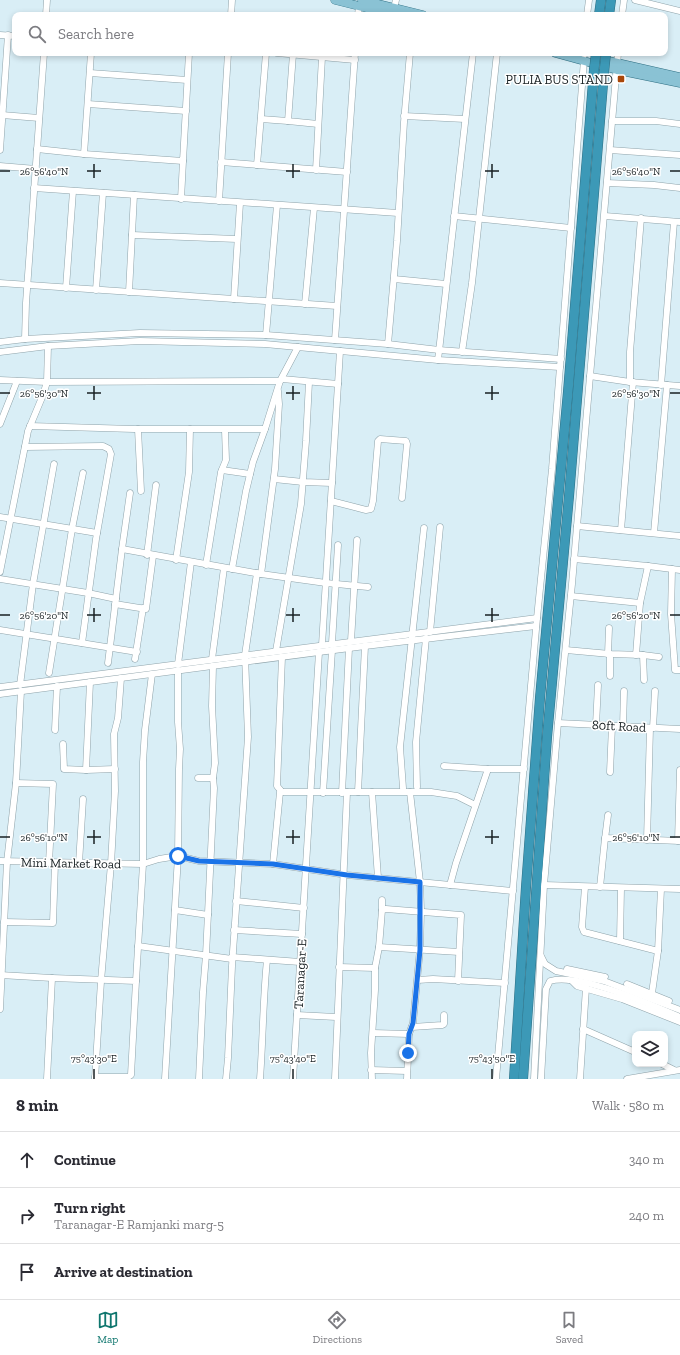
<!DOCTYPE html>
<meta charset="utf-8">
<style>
:root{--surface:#fff;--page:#f7f7f7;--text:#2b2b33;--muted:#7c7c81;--line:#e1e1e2;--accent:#0f766e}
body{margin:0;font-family:"Zilla Slab",serif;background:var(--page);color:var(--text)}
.controls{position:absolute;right:12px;bottom:12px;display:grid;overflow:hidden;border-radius:8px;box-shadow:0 2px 6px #0003}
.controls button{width:36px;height:36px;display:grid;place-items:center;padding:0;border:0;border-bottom:1px solid var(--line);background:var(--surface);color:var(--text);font:20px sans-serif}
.stop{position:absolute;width:12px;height:12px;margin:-9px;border:3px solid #1a73e8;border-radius:50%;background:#fff}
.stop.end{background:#1a73e8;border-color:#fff;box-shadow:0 1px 4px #0008}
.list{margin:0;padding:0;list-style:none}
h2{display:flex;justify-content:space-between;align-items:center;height:52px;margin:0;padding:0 16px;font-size:17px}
h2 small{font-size:13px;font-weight:400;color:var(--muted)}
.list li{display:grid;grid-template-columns:26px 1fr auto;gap:12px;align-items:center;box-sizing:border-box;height:56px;padding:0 16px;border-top:1px solid var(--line)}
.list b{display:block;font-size:15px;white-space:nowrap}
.list p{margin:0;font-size:13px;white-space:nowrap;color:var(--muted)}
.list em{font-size:13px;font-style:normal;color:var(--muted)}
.icon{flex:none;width:22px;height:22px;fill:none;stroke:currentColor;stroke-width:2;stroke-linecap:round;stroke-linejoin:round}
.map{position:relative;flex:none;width:680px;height:1079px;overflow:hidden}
.search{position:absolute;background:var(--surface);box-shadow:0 2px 6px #0003;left:12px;right:12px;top:12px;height:44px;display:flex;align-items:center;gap:10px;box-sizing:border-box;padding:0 14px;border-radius:8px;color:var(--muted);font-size:15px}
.sheet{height:220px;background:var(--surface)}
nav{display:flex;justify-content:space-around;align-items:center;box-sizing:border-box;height:56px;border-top:1px solid var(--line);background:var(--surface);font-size:11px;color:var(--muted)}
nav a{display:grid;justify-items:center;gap:2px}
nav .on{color:var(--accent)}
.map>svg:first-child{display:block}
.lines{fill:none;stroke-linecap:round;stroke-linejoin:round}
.minor-casing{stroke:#8fa3aa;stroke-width:7}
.major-casing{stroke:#2f6f83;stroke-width:9}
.highway-casing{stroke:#2f6f83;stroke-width:10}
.minor{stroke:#fff;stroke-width:6}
.major{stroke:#8ac2d4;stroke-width:8}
.highway{stroke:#3c99b7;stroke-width:9}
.highway-bridge-casing{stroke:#2f6f83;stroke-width:10;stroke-linecap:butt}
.highway-bridge{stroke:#3c99b7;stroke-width:9}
.route{stroke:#1a73e8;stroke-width:5}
.ticks{fill:none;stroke:#182023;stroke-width:1.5}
.poi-dot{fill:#a94709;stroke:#fff;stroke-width:1.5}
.labels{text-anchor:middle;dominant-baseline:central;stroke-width:3;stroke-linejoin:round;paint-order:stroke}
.poi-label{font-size:13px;fill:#182023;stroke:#fff;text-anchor:end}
.street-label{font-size:13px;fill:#182023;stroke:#fff}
.ticks-label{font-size:10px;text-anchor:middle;fill:#182023;stroke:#fff;stroke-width:3;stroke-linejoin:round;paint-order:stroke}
</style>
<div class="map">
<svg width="680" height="1079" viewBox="0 0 680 1079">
<rect width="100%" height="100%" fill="#d9eef6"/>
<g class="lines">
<g class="minor-casing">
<g id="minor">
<path d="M635 0 680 11"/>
<path d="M394 8 396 0"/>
<path d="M46 15 47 0"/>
<path d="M231 15 232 0"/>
<path d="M358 15 359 6"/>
<path d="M587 15 589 0"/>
<path d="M622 15 624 0"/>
<path d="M0 35 15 36"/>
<path d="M91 53 84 154 183 161 189 53"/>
<path d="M277 53 355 60"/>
<path d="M293 54 288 121 318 124"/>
<path d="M584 55V53"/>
<path d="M90 73 187 80"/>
<path d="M88 104 186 111"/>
<path d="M2 115 39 118"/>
<path d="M404 116 465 119"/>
<path d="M261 119 288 121"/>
<path d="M612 121H656L680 124"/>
<path d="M37 149 84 154"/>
<path d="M0 150 8 35"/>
<path d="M610 150 680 155"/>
<path d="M221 162 347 172"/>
<path d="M257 165 266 53"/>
<path d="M0 166 36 169"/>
<path d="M316 170 322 57"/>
<path d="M607 183 654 185 680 188"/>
<path d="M34 188 398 213"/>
<path d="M181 199 183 161"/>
<path d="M219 201 228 53"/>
<path d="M454 216 571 228"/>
<path d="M605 216 680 222"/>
<path d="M132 235 237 239"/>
<path d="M394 279 446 284"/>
<path d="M0 283 337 306"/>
<path d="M66 288 73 191"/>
<path d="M96 290 103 193"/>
<path d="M129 292 134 195"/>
<path d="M234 299 240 203"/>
<path d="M305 304 314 208"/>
<path d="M266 335 277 205"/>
<path d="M25 339 26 303 44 53"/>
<path d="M335 340 355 53"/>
<path d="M0 342 25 339 140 333 266 335 388 344 439 350 561 359"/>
<path d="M388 344 397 241 404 122 410 53"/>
<path d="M0 352 48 346 140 341 265 344 438 360 560 367"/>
<path d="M462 352 472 283 497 53"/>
<path d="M438 360 473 53"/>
<path d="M590 376 630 382 680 386"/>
<path d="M282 379 338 384"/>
<path d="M0 380 47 382 280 381 298 347"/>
<path d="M630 382V352L641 218"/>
<path d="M661 385 674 222"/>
<path d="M0 424 17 381"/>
<path d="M30 426 134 429H265L280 381"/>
<path d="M138 429 141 491"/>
<path d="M25 447 103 446 109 449 111 454 96 539 82 643"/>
<path d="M222 470 250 474"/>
<path d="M274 479 303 482 332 483"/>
<path d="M331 501 366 510 371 509 373 501 378 441 380 439 406 441 407 444 402 498"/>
<path d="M0 517 97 533"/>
<path d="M577 526 680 536"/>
<path d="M621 530 633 382"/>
<path d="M654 533 667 385"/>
<path d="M122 549 261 574 326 583 368 587"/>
<path d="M147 555 156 485"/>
<path d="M574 559 648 566 680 570"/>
<path d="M176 560 189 472 190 429"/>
<path d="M206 565 221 472 226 460 225 430"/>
<path d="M232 569 246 491 253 462 265 429"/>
<path d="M672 569 671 614 675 670H680"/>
<path d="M0 572 28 431 43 395 47 382 48 346"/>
<path d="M261 574 275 469 279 404 278 391"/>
<path d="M0 579 88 593 116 599"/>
<path d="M571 596 640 603"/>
<path d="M115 604 146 609 153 556"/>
<path d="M0 630 137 652"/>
<path d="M430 632 440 527"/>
<path d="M351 641 357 540"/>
<path d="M332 643 338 545"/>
<path d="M322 645 340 351"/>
<path d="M566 650 610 654 643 655 659 657"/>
<path d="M276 651 301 504 306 441 309 382"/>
<path d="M608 654 609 628"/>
<path d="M610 654V676"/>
<path d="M636 655 640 603 648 566"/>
<path d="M643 655 644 680"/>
<path d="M282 657 277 786 282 792"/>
<path d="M135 659 143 608"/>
<path d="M212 659 224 568"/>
<path d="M108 663 122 549 130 493"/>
<path d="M178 664 191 562"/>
<path d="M49 673 72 529 83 473"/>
<path d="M90 682 86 770 115 769"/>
<path d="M20 685 33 584 54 464"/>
<path d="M0 687 537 618"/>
<path d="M0 694 365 646 536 626"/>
<path d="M558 723 680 729"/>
<path d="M596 725 598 685"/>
<path d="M623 727 624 691"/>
<path d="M653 728 655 691"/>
<path d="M55 730 57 686"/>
<path d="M63 744 64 769 86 770"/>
<path d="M444 766 488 769H524"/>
<path d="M610 772 612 726"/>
<path d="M198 778H213L214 788 206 955 203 992 199 1079"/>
<path d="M213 778 215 763 212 706 213 666"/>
<path d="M16 783 53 784 49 863"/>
<path d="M417 787 416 742 426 638"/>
<path d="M403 788 400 747 424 528"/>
<path d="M358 792 365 646"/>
<path d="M372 792 378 878"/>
<path d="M323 793 332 650"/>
<path d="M342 793 349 648"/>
<path d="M605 839 608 815"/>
<path d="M647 840 650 728"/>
<path d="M678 841 680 770"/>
<path d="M0 861 143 864 159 859 178 856 199 861 273 864 347 875 513 891"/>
<path d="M79 863 83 799"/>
<path d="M273 864 280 792H431L457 796 475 805"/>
<path d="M450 885 456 863 488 769"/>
<path d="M544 885 680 889"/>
<path d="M585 887 582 927 584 932 658 951"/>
<path d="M600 887 605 838 680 841"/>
<path d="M236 901 304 908"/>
<path d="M175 910 208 915"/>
<path d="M382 910V900"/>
<path d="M4 922 53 923 55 863"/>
<path d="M234 930 302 934"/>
<path d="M620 941 621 888"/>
<path d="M138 946 232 959"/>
<path d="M379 947 459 952"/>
<path d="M541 956 545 964 556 971 604 981 680 1010"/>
<path d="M232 957 300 962"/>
<path d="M339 967 375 968"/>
<path d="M567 969 605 977"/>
<path d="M0 975 52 978"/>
<path d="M418 980 433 979 505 983"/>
<path d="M136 981 143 864V762L145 730 152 674"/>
<path d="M572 981 577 986 622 999 680 1022"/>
<path d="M627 984 669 1001"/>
<path d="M652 993 658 951 661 889"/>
<path d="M0 1009 7 862 16 783 21 691"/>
<path d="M297 1015 336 1017"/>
<path d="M412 1027 442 1025 444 1024V1015"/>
<path d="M583 1029 635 1052"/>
<path d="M373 1033 409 1034"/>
<path d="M662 1064 674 1070"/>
<path d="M371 1070 407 1071"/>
<path d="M47 1079 52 978 136 981 131 1075 128 1077H95"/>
<path d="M95 1079 101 981 111 864 115 791 114 734 118 718 121 678"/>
<path d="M165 1079 178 856 179 769 180 749 178 722V670"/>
<path d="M226 1079 228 1058 232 966 248 737 245 655 257 573"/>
<path d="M260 1079C263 1039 263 999 267 960"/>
<path d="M293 1079 319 652"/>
<path d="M335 1079 347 792"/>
<path d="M372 1079 371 1053 375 990V968L379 947 382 910 386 909 461 915 458 981"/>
<path d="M407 1079 409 1034 413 1023 420 949 421 911 420 882 410 792"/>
<path d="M496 1079 537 618 552 469 584 60"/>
<path d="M534 1079 544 885 558 723 572 584 618 53"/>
<path d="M541 1079 546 989 550 981C578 972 652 1005 680 1017"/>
<path d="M580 1079 586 988"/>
<path d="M627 1079 680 1070"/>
</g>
</g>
<g class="major-casing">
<g id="major">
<path d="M335 0 395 15"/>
<path d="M362 0 423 15"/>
<path d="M555 53 617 70 680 83"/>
<path d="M600 59 680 77"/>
</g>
</g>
<g class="highway-casing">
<g id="highway">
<path d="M599 15 601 0"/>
<path d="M609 15 611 0"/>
<path d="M514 1079 526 887 540 698 568 392 594 70"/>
<path d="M523 1079 547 737 569 496 604 72"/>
</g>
</g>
<use href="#minor" class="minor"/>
<use href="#major" class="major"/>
<use href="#highway" class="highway"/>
<g class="highway-bridge-casing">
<g id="highway-bridge">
<path d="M594 70 596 53"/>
<path d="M604 72 606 53"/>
</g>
</g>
<use href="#highway-bridge" class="highway-bridge"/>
</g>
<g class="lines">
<path class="route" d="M178 856 199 861 273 864 347 875 420 882V950L413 1023 409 1034 408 1053"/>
</g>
<path class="ticks" d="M94 164V178M293 164V178M492 164V178M0 171H10M87 171H101M286 171H300M485 171H499M670 171H680M94 386V400M293 386V400M492 386V400M0 393H10M87 393H101M286 393H300M485 393H499M670 393H680M94 608V622M293 608V622M492 608V622M0 615H10M87 615H101M286 615H300M485 615H499M670 615H680M94 830V844M293 830V844M492 830V844M0 837H10M87 837H101M286 837H300M485 837H499M670 837H680M94 1069V1079M293 1069V1079M492 1069V1079"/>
<rect class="poi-dot" x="617" y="75" width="8" height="8" rx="2"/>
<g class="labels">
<g class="poi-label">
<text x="613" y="79">PULIA BUS STAND</text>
</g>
<g class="street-label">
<text transform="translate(619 726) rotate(3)">80ft Road</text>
<text transform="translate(71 863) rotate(1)">Mini Market Road</text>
<text transform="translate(300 974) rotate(-87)">Taranagar-E</text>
</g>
</g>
<g class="ticks-label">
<text x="44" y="175">26°56'40"N</text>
<text x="636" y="175">26°56'40"N</text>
<text x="44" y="397">26°56'30"N</text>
<text x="636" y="397">26°56'30"N</text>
<text x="44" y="619">26°56'20"N</text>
<text x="636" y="619">26°56'20"N</text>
<text x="44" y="841">26°56'10"N</text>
<text x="636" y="841">26°56'10"N</text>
<text x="94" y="1062">75°43'30"E</text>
<text x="293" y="1062">75°43'40"E</text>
<text x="492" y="1062">75°43'50"E</text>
</g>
</svg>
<div class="controls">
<button><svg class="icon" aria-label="layers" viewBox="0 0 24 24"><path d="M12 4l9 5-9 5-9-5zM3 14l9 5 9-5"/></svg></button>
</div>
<div class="stop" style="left:178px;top:856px"></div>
<div class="stop end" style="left:408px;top:1053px"></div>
<div class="search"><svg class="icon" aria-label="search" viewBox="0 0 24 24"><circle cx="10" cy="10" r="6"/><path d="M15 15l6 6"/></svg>Search here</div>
</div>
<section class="sheet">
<h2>8 min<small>Walk · 580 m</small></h2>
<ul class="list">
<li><svg class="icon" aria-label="ahead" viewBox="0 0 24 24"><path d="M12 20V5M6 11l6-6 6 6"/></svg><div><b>Continue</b></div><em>340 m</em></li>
<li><svg class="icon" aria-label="right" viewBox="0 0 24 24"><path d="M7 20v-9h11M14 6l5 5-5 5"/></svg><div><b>Turn right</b><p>Taranagar-E Ramjanki marg-5</p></div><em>240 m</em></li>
<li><svg class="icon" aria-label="arrive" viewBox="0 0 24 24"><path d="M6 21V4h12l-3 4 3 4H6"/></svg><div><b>Arrive at destination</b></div></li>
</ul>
</section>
<nav>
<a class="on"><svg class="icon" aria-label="map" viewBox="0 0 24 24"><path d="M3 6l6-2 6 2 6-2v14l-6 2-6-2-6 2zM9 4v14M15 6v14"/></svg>Map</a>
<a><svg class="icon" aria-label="directions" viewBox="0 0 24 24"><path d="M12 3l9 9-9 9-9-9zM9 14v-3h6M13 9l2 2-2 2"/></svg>Directions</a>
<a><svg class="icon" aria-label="saved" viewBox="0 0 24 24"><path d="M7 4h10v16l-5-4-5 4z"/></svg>Saved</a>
</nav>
